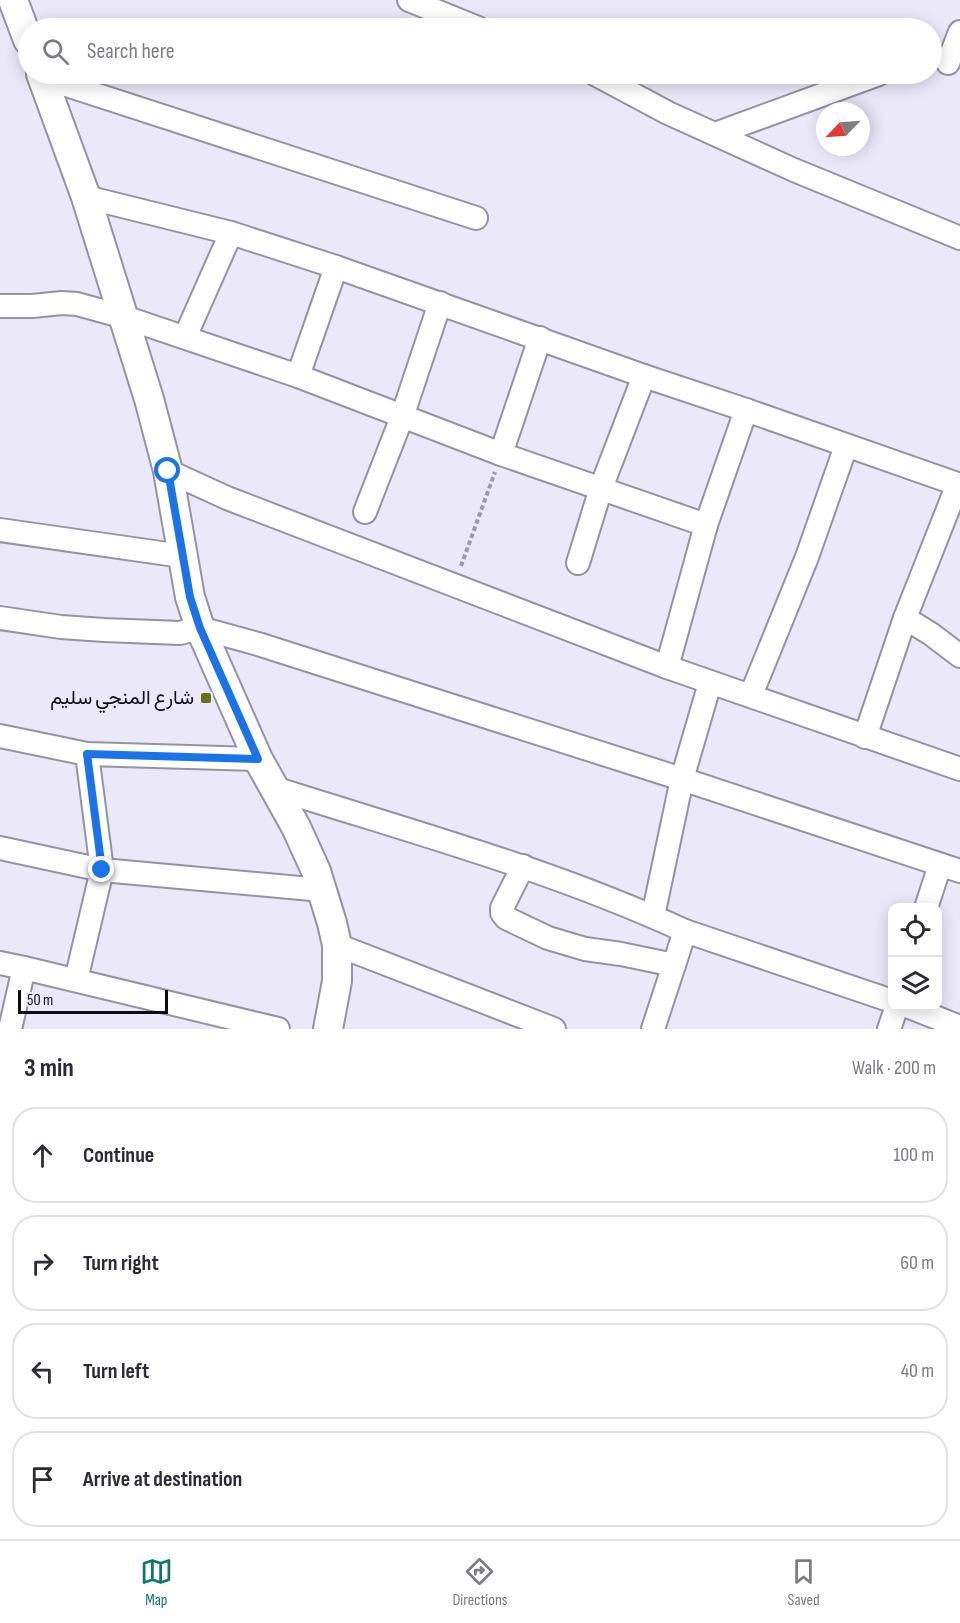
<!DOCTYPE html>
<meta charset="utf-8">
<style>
:root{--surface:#fff;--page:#f2f2f3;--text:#2b2b33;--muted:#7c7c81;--line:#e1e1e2;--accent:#0f766e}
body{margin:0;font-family:"Sofia Sans Condensed",Vazirmatn,sans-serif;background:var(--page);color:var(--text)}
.controls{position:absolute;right:18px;bottom:18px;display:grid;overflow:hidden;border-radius:12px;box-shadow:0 3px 15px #0003}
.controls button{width:54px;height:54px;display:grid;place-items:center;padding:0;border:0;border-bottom:2px solid var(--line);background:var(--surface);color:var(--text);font:30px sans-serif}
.compass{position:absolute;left:816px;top:102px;width:54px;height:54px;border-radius:50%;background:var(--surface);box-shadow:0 3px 15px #0003;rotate:245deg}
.scale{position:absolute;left:18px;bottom:15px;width:150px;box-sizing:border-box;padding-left:6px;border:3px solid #0d0c11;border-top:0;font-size:16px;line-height:21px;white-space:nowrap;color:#0d0c11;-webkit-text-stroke:4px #ebe9f9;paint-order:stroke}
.stop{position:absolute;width:18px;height:18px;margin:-14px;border:4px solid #1a73e8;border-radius:50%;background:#fff}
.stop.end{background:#1a73e8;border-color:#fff;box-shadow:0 2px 6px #0008}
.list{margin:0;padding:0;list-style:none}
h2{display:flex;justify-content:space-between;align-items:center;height:78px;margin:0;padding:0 24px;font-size:26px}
h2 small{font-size:20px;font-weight:400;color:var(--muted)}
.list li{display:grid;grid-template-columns:39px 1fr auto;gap:18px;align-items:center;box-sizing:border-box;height:96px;margin:0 12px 12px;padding:0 12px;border:2px solid var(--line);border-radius:24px}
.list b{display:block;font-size:22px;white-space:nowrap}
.list em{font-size:20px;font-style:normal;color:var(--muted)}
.icon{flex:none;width:33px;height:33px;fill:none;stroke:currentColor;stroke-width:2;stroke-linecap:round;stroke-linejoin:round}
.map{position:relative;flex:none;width:960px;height:1029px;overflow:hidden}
.search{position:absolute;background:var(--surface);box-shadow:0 3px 15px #0003;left:18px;right:18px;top:18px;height:66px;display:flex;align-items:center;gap:15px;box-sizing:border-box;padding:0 21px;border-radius:33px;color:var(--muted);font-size:22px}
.sheet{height:510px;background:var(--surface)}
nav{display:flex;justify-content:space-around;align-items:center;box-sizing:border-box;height:84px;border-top:2px solid var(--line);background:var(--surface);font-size:16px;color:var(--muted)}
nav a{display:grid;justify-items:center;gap:3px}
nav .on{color:var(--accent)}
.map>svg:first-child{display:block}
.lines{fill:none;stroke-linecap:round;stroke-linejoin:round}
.minor-casing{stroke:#9493a1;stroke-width:26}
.tertiary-casing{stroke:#9493a1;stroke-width:32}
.path{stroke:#9c9aa7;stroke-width:4;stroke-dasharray:4.5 3;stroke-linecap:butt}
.minor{stroke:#fff;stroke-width:22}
.tertiary{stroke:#fff;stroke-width:28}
.route{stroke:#1a73e8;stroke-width:8}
.poi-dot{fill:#69711a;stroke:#ebe9f9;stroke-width:2}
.labels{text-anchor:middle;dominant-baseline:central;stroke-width:4.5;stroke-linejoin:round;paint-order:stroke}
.poi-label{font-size:20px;fill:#0d0c11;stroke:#ebe9f9;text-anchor:end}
</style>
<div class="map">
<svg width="960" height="1029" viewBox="0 0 960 1029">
<rect width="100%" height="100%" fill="#ebe9f9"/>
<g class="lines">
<g class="minor-casing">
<g id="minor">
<path d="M409 0 478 28"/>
<path d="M948 63 960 32"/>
<path d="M595 74 668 113 794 170 960 238"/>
<path d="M42 77 476 218"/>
<path d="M715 134 879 74"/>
<path d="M86 197 231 233 336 267 644 376 746 410 960 485"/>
<path d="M0 306H32L62 303 77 304 124 317 298 376 501 454 706 525"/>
<path d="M185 337 231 233"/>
<path d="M298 376 336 267"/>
<path d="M501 454 540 338"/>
<path d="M168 471 227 498 667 667 960 769"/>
<path d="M365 512 402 417 440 303"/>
<path d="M0 530 182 556"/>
<path d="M578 563 601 488 644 376"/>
<path d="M0 618 61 627 104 630 180 633 200 628 258 644 682 779 960 871"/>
<path d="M905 618 931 634 960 656"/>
<path d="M667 667 706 525 746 410"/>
<path d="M751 695 807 557 846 446"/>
<path d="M0 736 87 754 258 759"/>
<path d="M865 737 905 618 958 484"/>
<path d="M274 788C412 832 553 870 685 931L892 1001"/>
<path d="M0 848 102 870 322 890"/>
<path d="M523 866 502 908V913L506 918 548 938 585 949 621 954 674 965 685 931"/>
<path d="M926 908 940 865"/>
<path d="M653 916 682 779 710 683"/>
<path d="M337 945 554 1029"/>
<path d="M0 963 24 968"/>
<path d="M76 980 102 870 87 754"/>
<path d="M907 1006 960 1027"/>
<path d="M10 1029 24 968 278 1029"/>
<path d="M653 1029 674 965"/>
<path d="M889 1029 897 1006"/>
</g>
</g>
<g class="tertiary-casing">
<g id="tertiary">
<path d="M13 0 28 40"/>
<path d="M41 74 86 197 149 399 168 471 190 597 200 628 258 759 296 827 316 871 332 923 337 945V981L328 1029"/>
</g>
</g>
<path class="path" d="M461 566 495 472"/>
<use href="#minor" class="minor"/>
<use href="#tertiary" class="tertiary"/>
</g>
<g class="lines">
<path class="route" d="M102 870 87 754 258 759 200 628 190 597 168 471"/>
</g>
<rect class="poi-dot" x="200" y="692" width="12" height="12" rx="3"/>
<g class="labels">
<g class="poi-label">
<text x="194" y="698">شارع المنجي سليم</text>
</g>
</g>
</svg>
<div class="controls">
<button><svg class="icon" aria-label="locate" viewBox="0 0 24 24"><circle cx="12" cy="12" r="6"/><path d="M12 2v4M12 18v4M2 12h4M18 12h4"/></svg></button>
<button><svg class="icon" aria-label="layers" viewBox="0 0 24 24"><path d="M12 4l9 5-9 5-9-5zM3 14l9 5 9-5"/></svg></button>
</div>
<svg class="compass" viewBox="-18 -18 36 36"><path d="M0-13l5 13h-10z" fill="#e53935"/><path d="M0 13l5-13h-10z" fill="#7c7c81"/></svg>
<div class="scale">50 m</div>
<div class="stop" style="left:168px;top:471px"></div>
<div class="stop end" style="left:102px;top:870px"></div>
<div class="search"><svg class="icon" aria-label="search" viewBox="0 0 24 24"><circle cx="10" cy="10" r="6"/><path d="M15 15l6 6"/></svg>Search here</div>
</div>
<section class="sheet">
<h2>3 min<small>Walk · 200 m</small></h2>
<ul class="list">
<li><svg class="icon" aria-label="ahead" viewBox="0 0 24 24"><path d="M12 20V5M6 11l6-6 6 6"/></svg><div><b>Continue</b></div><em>100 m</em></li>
<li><svg class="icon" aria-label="right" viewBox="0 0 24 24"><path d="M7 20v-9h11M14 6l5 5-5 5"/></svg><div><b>Turn right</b></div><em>60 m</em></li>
<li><svg class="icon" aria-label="left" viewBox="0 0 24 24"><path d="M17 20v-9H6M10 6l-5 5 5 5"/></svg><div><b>Turn left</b></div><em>40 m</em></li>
<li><svg class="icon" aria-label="arrive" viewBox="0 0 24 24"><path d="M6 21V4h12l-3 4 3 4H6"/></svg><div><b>Arrive at destination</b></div></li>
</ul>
</section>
<nav>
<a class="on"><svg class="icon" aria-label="map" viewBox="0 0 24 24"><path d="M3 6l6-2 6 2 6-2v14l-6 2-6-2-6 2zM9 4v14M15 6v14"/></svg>Map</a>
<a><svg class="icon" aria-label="directions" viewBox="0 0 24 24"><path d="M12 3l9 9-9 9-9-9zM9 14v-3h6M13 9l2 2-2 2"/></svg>Directions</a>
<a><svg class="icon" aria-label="saved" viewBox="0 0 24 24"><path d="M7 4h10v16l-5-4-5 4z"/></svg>Saved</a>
</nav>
